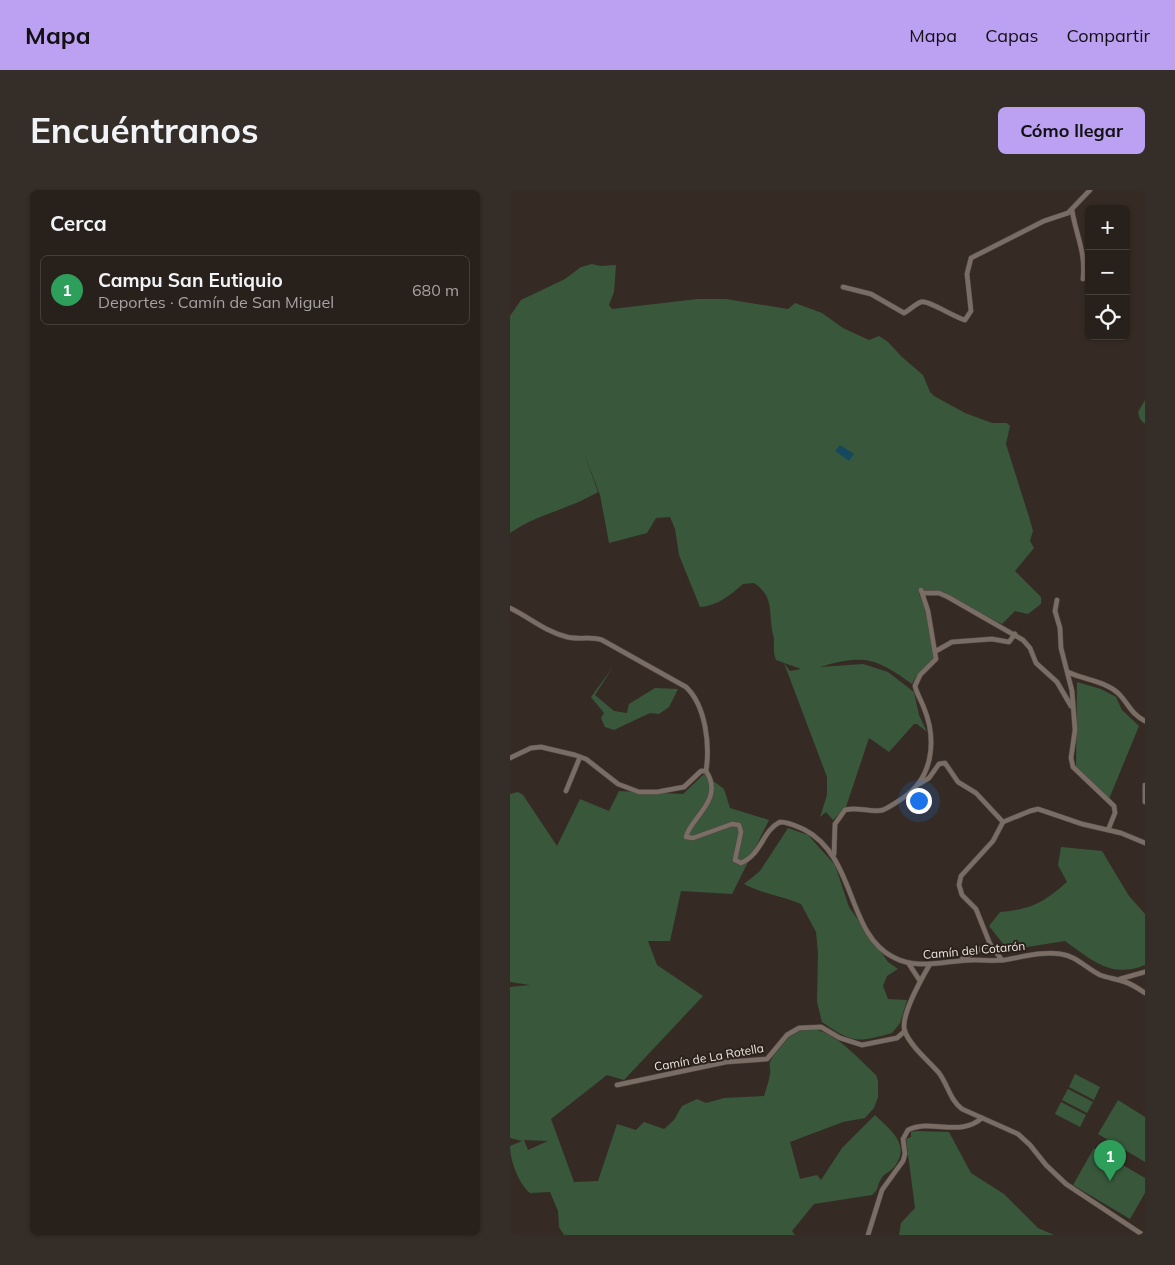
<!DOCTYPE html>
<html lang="es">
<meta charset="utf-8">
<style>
:root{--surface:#28201b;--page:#342d28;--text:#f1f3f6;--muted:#a5a3a3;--line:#443e3a;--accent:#bca0f2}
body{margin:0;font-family:Mulish,sans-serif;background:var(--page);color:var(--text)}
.controls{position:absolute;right:15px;top:15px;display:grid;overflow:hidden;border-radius:8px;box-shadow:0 1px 4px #0004}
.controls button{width:45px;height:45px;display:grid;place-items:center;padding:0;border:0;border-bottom:1px solid var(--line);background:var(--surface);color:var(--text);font:25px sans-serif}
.you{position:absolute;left:408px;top:610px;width:18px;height:18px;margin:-12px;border:4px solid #fff;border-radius:50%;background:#1a73e8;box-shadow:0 0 0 8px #1a73e833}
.badge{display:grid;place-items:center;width:32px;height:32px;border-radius:50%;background:var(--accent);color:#fff;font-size:16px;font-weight:700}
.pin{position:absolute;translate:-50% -41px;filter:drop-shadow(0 1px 2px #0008)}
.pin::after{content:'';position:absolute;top:26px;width:18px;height:15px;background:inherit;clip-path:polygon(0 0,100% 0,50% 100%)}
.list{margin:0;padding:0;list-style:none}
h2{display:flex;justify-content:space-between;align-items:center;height:65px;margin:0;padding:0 20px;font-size:21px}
h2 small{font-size:16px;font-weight:400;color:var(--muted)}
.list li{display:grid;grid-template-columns:32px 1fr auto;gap:15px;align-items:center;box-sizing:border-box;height:70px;margin:0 10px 10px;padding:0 10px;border:1px solid var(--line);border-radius:8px}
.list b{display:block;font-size:19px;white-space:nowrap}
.list p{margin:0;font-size:16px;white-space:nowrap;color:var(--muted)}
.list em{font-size:16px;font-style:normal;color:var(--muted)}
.icon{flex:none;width:28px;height:28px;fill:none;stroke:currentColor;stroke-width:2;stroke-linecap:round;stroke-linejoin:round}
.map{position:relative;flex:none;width:635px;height:1045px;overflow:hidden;border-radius:8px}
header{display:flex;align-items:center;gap:30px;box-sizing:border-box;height:70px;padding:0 25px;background:var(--accent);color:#111}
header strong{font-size:24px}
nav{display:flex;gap:28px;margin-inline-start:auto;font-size:18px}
.intro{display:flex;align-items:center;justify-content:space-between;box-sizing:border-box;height:120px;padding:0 30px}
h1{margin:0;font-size:35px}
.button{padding:12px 22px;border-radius:8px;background:var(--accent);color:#111;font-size:18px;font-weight:700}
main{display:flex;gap:30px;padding:0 30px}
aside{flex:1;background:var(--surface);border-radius:8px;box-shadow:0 1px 4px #0004}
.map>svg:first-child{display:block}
.green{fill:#38573b;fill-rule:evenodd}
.water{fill:#16495e}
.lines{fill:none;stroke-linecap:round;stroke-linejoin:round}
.minor-casing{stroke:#534a44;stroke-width:5.5}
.minor{stroke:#7a6d65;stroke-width:4.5}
.labels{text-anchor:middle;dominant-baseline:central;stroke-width:4;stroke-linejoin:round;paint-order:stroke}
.street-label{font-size:12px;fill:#ece5e0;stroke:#2c211b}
</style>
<header>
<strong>Mapa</strong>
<nav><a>Mapa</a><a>Capas</a><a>Compartir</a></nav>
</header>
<div class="intro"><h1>Encuéntranos</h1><a class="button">Cómo llegar</a></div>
<main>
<aside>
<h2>Cerca<small></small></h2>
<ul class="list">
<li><span class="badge" style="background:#2e9e5b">1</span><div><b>Campu San Eutiquio</b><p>Deportes · Camín de San Miguel</p></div><em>680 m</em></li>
</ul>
</aside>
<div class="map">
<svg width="635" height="1045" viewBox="0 0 635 1045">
<rect width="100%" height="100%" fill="#362b24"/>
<g class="green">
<path d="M82 74 90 76 106 75 104 102 99 115 102 119 187 109H216L278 119 285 113 312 123 333 138 359 150 369 146 378 152 392 167 413 185 420 202 424 206 455 223 482 233H497L500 236 496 254 520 330 523 341 520 351 524 358 505 381 531 407V414L518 424 505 421 492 434 447 412 439 405 430 401 412 400 409 404 416 421 424 469 407 485 402 494C366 468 354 464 310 477L353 474 378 482 404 502 409 525 417 542 407 534H404L379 562 359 548 336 617 323 630 316 622 310 627 317 605V587L274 473 280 481 291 479 266 470C263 462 264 458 264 450 264 446 262 443 262 439 259 419 263 406 244 393L233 394C221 405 207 416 190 417L169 365 165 339 160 327 146 328 137 343 99 353 90 305 74 263 88 302C60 319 27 324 0 343V126L11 110 55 89 71 77Z"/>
<path d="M635 210V234L630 229 628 222Z"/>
<path d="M103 477 85 505 104 521 117 523 119 514 145 498 168 499 159 517 149 524 140 523 104 540 95 537 91 528 94 523 81 507Z"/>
<path d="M567 492 591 499 606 507 612 520 629 536 599 609 566 577Z"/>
<path d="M194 584 214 599 220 618 259 630 222 704 171 701 160 751H138L147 775 193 806 114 890 97 885 41 929 64 992 88 991 107 934 126 940 134 932 154 939 164 930 172 916 187 909 196 913 214 908 254 906C256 899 259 891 260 884 261 880 259 876 260 872 262 866 270 858 274 853 304 815 343 864 366 885L368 891V907L364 918 355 928 333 932 280 952 290 989 307 985 311 990 332 958 365 925C380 940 401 954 385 976 382 981 374 983 371 989 367 995 369 1000 362 1005L304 1014 282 1041 285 1045H54L49 1037 48 1021 40 1002 20 1003C9 994 0 971 0 956L12 951 0 948V797L20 795 0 792V604L8 602 13 605 47 656 70 609 99 621 109 601 173 604ZM14 950 38 951 18 960Z"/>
<path d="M278 638 298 645 325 675 339 717 378 772 388 779 377 786 373 796 378 809 397 810 390 833 382 843C347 853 342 853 312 832L307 812 308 763 306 742 291 714C272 706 253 704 234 694L250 681Z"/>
<path d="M551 657 592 661 619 706 635 724V775C601 789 582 770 555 751L498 760 479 736 490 722C522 719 533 713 557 692L548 675Z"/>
<path d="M565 884 590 897 584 910 559 897Z"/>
<path d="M558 899 583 912 577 923 552 910Z"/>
<path d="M608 910 635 927V972L588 944Z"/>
<path d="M551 912 576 925 570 937 545 924Z"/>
<path d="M406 941 439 942 461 983 494 1004 528 1038 544 1045H389L391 1033 405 1018 396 949 401 947V942Z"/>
<path d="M584 958 635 988V1003L620 1029 563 995Z"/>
</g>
<path class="water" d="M330 255 344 264 339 271 325 261Z"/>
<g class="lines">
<g class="minor-casing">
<g id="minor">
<path d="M562 20C566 46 576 61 573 89"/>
<path d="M333 97 361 104 394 123C400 120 405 114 411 112 418 110 444 127 455 130L461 121 457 84 461 68 534 31 558 23 580 0"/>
<path d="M413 403H429L438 407 513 450 520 458 526 473 547 492 561 516"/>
<path d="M547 410 545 421 550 438 551 458 562 501 565 540 561 568 563 577 604 616 605 623 598 640"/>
<path d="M0 418C19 427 36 442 57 447 69 450 80 446 92 450L176 497C196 516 200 555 196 581"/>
<path d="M426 461 442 452 482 449 499 452 505 444"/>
<path d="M558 482C574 490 595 491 608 503 619 514 620 523 635 531"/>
<path d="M0 568 21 558 31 557 65 565 76 569 108 594 129 602H147L174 597 191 581H196"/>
<path d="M196 581C215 610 180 628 176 647L183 648 222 634 229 635 231 642 225 670 231 673C252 664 252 641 270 632 279 632 286 636 295 640 346 667 337 744 383 767 408 781 437 770 464 770 474 770 484 771 494 770 513 767 532 761 551 764 566 766 576 778 590 785 598 788 607 789 615 792 622 794 629 799 635 803"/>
<path d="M409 594 419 588 429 574 435 573 448 592 466 603 493 632"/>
<path d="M635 595V612"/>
<path d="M56 601 70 567"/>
<path d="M324 664 325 634 335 620C347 616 361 623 373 620 380 617 387 612 393 608 423 588 427 550 414 518 411 510 407 504 405 496L410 485 426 469 418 421 411 400"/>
<path d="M480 754 492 770"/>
<path d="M452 769 480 754 466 719 452 705 449 695 451 686 483 651 493 632 520 621 528 619 572 634 611 643 635 653"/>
<path d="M399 774 410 791"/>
<path d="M420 774C412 788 389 827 395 842 402 858 418 870 429 883 438 895 440 910 452 919L508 944 520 955 536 975 556 994 633 1045"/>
<path d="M610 789 635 782"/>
<path d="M107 895 216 872 257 869 277 845 289 838 311 837 330 848 352 855 387 848 395 841"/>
<path d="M358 1045 372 1000 393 971 395 964 393 949 398 940C421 928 449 948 472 928"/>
</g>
</g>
<use href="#minor" class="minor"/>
</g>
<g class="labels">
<g class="street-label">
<text transform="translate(464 760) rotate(-5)">Camín del Cotarón</text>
<text transform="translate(199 867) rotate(-10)">Camín de La Rotella</text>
</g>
</g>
</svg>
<div class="controls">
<button>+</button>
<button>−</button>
<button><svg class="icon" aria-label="locate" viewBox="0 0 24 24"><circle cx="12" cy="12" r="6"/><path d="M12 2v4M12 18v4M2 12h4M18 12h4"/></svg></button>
</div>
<div class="you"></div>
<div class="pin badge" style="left:600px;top:991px;background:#2e9e5b">1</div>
</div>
</main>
